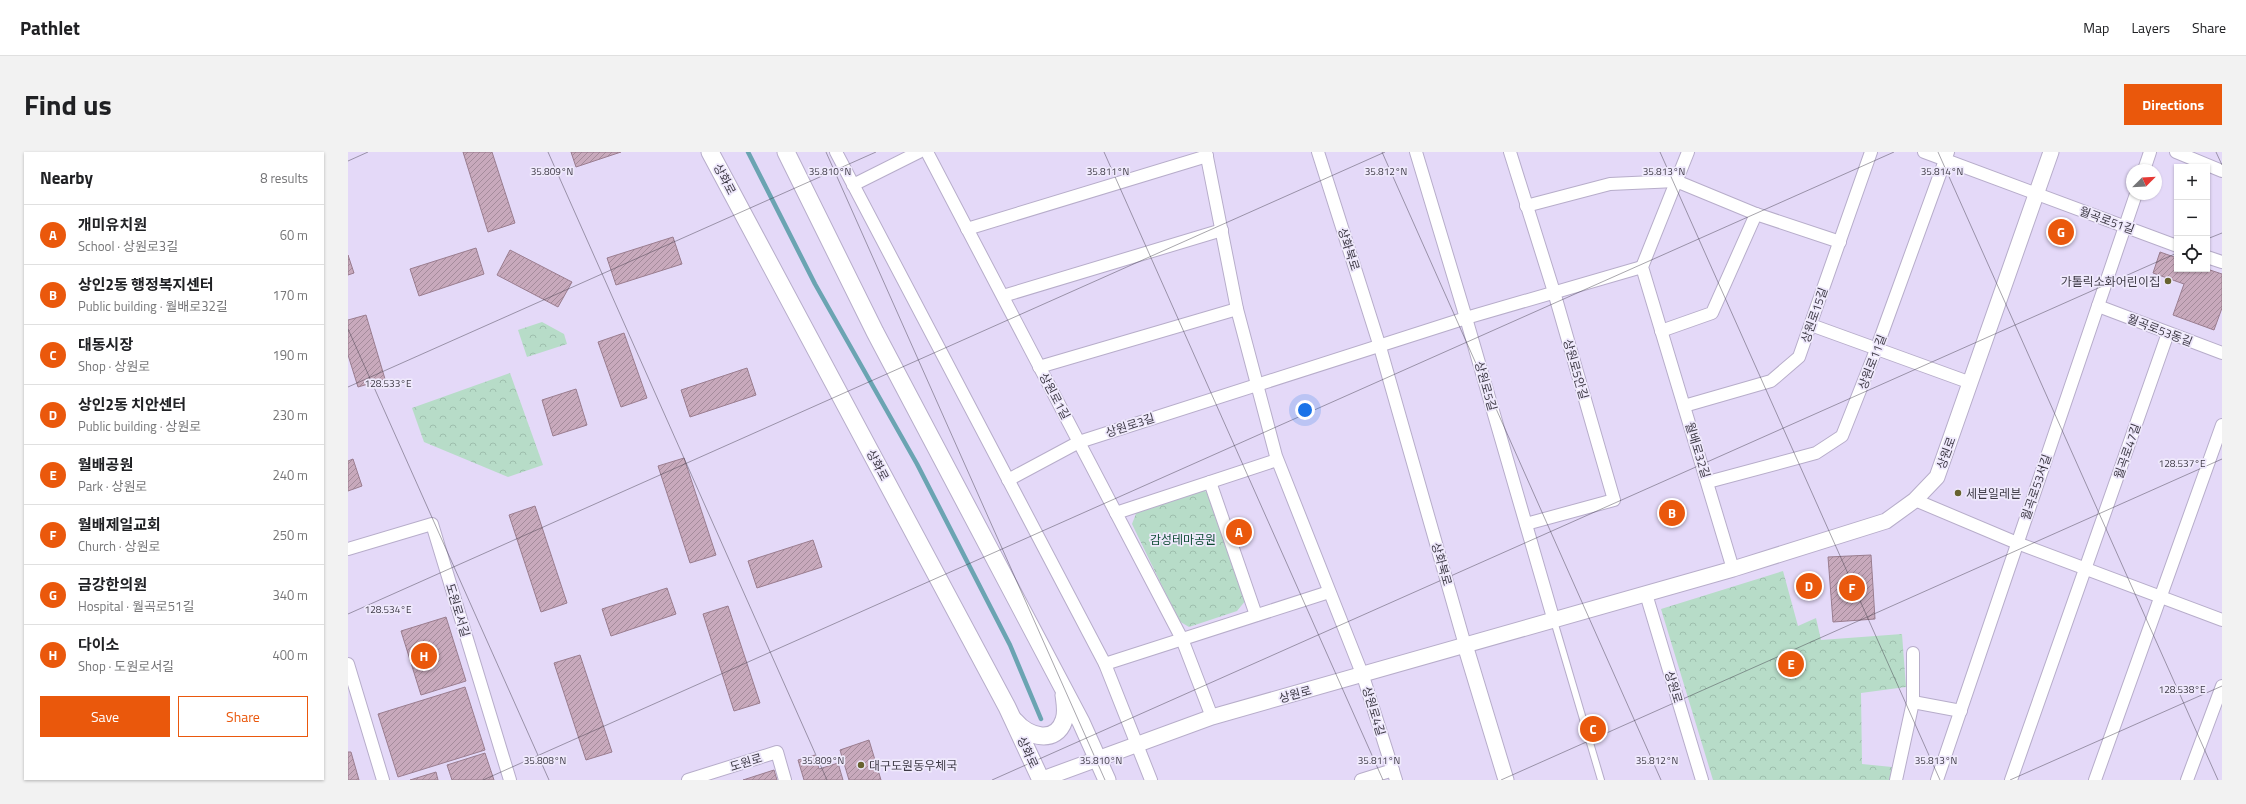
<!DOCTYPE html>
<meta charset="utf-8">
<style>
:root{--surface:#fff;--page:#f2f2f2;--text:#202124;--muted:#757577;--line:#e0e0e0;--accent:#ea580c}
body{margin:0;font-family:"Titillium Web","Noto Sans KR",sans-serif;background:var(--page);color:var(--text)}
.controls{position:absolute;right:12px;top:12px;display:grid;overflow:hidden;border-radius:0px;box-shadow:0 1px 3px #0004}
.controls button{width:36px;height:36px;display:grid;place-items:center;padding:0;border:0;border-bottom:1px solid var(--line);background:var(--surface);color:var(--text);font:20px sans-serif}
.compass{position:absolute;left:1778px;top:12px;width:36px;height:36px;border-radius:50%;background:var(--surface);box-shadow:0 1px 3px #0004;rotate:66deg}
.you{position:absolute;left:957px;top:258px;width:14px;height:14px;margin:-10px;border:3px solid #fff;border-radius:50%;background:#1a73e8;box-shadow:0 0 0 6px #1a73e833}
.badge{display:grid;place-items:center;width:26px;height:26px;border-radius:50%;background:var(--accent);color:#fff;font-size:13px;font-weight:700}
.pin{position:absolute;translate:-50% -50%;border:2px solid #fff;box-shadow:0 1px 4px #0006}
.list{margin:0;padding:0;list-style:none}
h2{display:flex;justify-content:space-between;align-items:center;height:52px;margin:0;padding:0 16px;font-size:17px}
h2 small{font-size:13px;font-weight:400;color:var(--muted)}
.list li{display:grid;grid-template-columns:26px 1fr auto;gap:12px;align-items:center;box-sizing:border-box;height:60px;padding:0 16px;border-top:1px solid var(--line)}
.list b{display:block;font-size:15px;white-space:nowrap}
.list p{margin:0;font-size:13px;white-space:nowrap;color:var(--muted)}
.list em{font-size:13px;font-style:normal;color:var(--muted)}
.actions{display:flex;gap:8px;padding:12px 16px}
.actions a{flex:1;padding:9px 0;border:1px solid var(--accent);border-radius:0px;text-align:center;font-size:14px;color:var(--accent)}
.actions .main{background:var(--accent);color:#fff}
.icon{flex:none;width:22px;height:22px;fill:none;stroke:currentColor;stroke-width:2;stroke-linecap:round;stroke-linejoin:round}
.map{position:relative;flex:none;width:1874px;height:628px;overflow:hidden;border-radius:0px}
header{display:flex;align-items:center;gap:24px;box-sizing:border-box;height:56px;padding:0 20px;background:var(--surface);border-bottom:1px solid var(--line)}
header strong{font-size:19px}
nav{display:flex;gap:22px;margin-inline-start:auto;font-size:14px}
.intro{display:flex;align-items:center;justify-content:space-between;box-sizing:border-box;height:96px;padding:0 24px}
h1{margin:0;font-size:28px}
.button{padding:10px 18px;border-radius:0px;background:var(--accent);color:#fff;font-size:14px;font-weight:700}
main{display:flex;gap:24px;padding:0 24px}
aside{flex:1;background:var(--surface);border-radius:0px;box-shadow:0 1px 3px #0004}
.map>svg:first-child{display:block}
.park{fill:url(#park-crowns)}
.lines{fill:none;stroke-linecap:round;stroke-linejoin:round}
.stream{stroke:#6ba4b2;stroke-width:4.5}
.building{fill:url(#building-hatch);stroke:#9a7d8f}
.service-casing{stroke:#b7adca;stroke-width:8}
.minor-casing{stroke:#b7adca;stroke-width:14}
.tertiary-casing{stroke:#b7adca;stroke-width:17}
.secondary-casing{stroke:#b7adca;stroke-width:19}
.service{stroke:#fff;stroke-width:6}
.minor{stroke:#fff;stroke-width:12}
.tertiary{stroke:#fff;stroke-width:15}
.secondary{stroke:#fff;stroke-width:17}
.ticks{fill:none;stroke:#3e3a46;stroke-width:1;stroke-opacity:0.45}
.poi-dot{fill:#67622f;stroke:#efe9fc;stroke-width:1.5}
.labels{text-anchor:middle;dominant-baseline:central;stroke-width:3.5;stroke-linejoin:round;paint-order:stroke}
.street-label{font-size:12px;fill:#3e3a46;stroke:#efe9fc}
.poi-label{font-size:12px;fill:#3e3a46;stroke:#efe9fc;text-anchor:start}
.park-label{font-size:12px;fill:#114e36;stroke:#efe9fc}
.ticks-label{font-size:10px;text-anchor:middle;fill:#3e3a46;stroke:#efe9fc;stroke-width:3.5;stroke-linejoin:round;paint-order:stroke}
</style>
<header>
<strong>Pathlet</strong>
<nav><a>Map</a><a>Layers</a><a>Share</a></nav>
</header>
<div class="intro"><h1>Find us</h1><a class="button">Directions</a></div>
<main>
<aside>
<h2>Nearby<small>8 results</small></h2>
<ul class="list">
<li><span class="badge">A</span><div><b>개미유치원</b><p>School · 상원로3길</p></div><em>60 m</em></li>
<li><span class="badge">B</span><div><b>상인2동 행정복지센터</b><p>Public building · 월배로32길</p></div><em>170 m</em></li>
<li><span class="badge">C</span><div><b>대동시장</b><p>Shop · 상원로</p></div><em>190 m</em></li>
<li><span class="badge">D</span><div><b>상인2동 치안센터</b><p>Public building · 상원로</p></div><em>230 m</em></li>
<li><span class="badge">E</span><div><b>월배공원</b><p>Park · 상원로</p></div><em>240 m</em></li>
<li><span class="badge">F</span><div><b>월배제일교회</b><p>Church · 상원로</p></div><em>250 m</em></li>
<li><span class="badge">G</span><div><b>금강한의원</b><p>Hospital · 월곡로51길</p></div><em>340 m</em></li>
<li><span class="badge">H</span><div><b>다이소</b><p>Shop · 도원로서길</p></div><em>400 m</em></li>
</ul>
<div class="actions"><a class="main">Save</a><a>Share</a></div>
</aside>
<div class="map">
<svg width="1874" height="628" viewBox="0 0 1874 628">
<defs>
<pattern id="park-crowns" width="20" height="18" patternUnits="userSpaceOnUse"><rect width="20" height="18" fill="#b7dcc8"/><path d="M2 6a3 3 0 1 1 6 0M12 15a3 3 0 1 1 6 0" fill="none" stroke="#9ebead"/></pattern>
<pattern id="building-hatch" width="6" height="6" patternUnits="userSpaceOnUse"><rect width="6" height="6" fill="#c8a9bc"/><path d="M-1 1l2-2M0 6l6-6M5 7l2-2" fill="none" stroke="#a48b9b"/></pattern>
</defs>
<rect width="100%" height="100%" fill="#e4d9f8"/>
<g class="park">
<path d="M194 170 216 182 219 192 179 205 170 178Z"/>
<path d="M162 221 195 313 160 325 76 290 64 256Z"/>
<path d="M853 337 862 342 898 448 889 459 841 475 831 469 784 372 789 359Z"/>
<path d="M1435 419 1450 474 1468 466 1473 488 1554 482 1558 535 1513 541 1514 612 1544 615 1542 628H1365L1313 457Z"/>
</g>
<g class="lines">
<path class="stream" d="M400 0 467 132 569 312 662 493 693 567"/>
</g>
<g class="building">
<path d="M115 0H144L167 71 140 80Z"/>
<path d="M223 0H273L228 15Z"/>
<path d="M325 85 334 112 268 133 259 106Z"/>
<path d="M128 96 136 122 71 144 62 117Z"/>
<path d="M162 98 224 130 210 155 149 123Z"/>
<path d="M1812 100 1829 106V117H1859L1874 122V156L1866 178 1825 163 1836 132 1805 121Z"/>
<path d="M0 103 6 121 0 123Z"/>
<path d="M18 163 37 227 10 235 0 203V168Z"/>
<path d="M276 181 299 246 273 255 250 190Z"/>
<path d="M399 216 408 243 342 265 333 238Z"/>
<path d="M228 237 239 273 205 284 194 248Z"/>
<path d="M336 306 368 403 342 411 310 314Z"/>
<path d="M5 307 14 334 0 339V309Z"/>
<path d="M187 354 219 451 193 460 161 363Z"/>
<path d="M465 388 474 415 409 436 400 409Z"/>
<path d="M1523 403 1527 467 1485 470 1480 405Z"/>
<path d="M1466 421 1473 440 1457 446 1449 428Z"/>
<path d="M319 436 328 462 263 484 254 457Z"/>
<path d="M380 454 412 551 386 559 355 462Z"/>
<path d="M98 465 118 529 73 543 53 479Z"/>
<path d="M232 503 264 600 238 608 206 511Z"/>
<path d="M117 535 137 598 50 625 30 562Z"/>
<path d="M521 588 533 628H501L492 598Z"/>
<path d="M0 600H3L11 628H0Z"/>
<path d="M137 601 146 628H104L99 613Z"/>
<path d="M467 603 471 617 490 611 495 628H456L450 608Z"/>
<path d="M426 618 429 628H395Z"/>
<path d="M88 620 90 628H62Z"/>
</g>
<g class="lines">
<g class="service-casing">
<path id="service" d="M1206 469 1253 628"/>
</g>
<g class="minor-casing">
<g id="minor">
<path d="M488 0 757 512 803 628"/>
<path d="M579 0 834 487 864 565"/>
<path d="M858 0 889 157 928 304 1015 524 1048 628"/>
<path d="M970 0 1032 195 1117 493"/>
<path d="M1068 0 1118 166 1206 469"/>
<path d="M1162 0 1206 140 1266 348 1178 372"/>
<path d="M1340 0 1294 115 1385 417"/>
<path d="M1576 0 1829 94"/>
<path d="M1828 0 1874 19"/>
<path d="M1796 18 1802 0"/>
<path d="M505 33 571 0"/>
<path d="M1178 54 1262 32 1328 29 1408 62 1492 90"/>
<path d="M619 77 859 4"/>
<path d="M1859 105 1874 110"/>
<path d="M655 144 874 78"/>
<path d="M1750 154 1874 201"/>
<path d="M1463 173 1623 231"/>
<path d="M1313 179 1364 161 1408 62"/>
<path d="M691 215 889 157"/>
<path d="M1336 254 1423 229 1451 205 1523 0"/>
<path d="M660 328 731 290 1118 166 1294 115"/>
<path d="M862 330 908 463"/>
<path d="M1360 330 1468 301 1494 284 1528 198 1600 0"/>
<path d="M1567 348 1669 391 1874 468"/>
<path d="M768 361 929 308"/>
<path d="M0 397 84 372 162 628"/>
<path d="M1298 442 1354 628"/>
<path d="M0 512 35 628"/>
<path d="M757 512 981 440"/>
<path d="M1565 550 1613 559"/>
<path d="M340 628 429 600 437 628"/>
<path d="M1013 628 1045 618"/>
<path d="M1548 628 1565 550V501"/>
<path d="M1589 628 1788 42"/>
<path d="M1663 628 1820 181"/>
<path d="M1747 628 1874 273"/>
<path d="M1839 628 1874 534"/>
</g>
</g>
<g class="tertiary-casing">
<g id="tertiary">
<path d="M1117 493 1158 628"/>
<path d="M692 628 864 565 1385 417 1538 369 1567 348 1589 325 1703 0"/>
</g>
</g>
<g class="secondary-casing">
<g id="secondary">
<path d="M362 0 659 555 693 628"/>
<path d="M438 0 527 180 733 570 759 628"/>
<path d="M667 569C680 585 708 593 716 568 719 560 717 551 716 543"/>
</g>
</g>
<use href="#service" class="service"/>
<use href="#minor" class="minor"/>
<use href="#tertiary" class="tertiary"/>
<use href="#secondary" class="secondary"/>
</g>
<path class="ticks" d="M200 0 479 628M478 0 757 628M756 0 1035 628M1034 0 1313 628M1312 0 1592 628M1590 0 1870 628M1868 0 1874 13M0 9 20 0M1859 87 1874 81M0 177 201 628M0 235 528 0M0 462 1037 0M135 628 1546 0M644 628 1829 101M1153 628 1874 307M1662 628 1874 534"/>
<g class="poi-dot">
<circle cx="1820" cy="129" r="4"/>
<circle cx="1610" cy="341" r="4"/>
<circle cx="513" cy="613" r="4"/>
</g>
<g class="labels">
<g class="street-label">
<text transform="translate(377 27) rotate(62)">상화로</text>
<text transform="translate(1759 68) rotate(20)">월곡로51길</text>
<text transform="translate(1001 97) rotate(72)">상화북로</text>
<text transform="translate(1466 163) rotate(-71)">상원로15길</text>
<text transform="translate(1812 178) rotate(21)">월곡로53동길</text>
<text transform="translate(1524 210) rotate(-69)">상원로11길</text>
<text transform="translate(1228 217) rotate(74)">상원로5안길</text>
<text transform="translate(1138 234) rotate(74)">상원로5길</text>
<text transform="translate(707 244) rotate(62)">상원로1길</text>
<text transform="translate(782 273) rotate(-18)">상원로3길</text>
<text transform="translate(1350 298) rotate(73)">월배로32길</text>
<text transform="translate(1779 299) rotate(-71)">월곡로47길</text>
<text transform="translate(1598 301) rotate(-70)">상원로</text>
<text transform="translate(530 313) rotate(62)">상화로</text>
<text transform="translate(1688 335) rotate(-71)">월곡로53서길</text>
<text transform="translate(1094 412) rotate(74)">상화북로</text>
<text transform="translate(110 458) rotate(73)">도원로서길</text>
<text transform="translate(1326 535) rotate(73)">상원로</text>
<text transform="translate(947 542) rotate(-15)">상원로</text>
<text transform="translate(1026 559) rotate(73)">상원로4길</text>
<text transform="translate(680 600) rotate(65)">상화로</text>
<text transform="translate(398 610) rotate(-17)">도원로</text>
</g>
<g class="poi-label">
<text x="1812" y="129" text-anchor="end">가톨릭소화어린이집</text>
<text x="1618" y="341">세븐일레븐</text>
<text x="521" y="613">대구도원동우체국</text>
</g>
<g class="park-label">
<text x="835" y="387">감성테마공원</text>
</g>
</g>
<g class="ticks-label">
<text x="204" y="23">35.809°N</text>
<text x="482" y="23">35.810°N</text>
<text x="760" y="23">35.811°N</text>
<text x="1316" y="23">35.813°N</text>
<text x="1594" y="23">35.814°N</text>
<text x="1038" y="23">35.812°N</text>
<text x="40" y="235">128.533°E</text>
<text x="1834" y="315">128.537°E</text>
<text x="40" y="461">128.534°E</text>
<text x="1834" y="541">128.538°E</text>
<text x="197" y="612">35.808°N</text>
<text x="475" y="612">35.809°N</text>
<text x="753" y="612">35.810°N</text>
<text x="1031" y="612">35.811°N</text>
<text x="1309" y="612">35.812°N</text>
<text x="1588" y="612">35.813°N</text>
</g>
</svg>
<div class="controls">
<button>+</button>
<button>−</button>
<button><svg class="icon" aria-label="locate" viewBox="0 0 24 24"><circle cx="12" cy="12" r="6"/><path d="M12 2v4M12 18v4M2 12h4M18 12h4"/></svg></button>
</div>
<svg class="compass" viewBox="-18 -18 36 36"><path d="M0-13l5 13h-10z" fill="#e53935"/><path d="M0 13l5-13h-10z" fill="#757577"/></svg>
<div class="you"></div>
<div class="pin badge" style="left:891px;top:380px">A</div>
<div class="pin badge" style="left:1324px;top:361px">B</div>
<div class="pin badge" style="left:1245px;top:577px">C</div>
<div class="pin badge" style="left:1461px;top:434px">D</div>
<div class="pin badge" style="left:1443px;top:512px">E</div>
<div class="pin badge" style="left:1504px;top:436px">F</div>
<div class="pin badge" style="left:1713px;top:80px">G</div>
<div class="pin badge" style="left:76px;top:504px">H</div>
</div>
</main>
